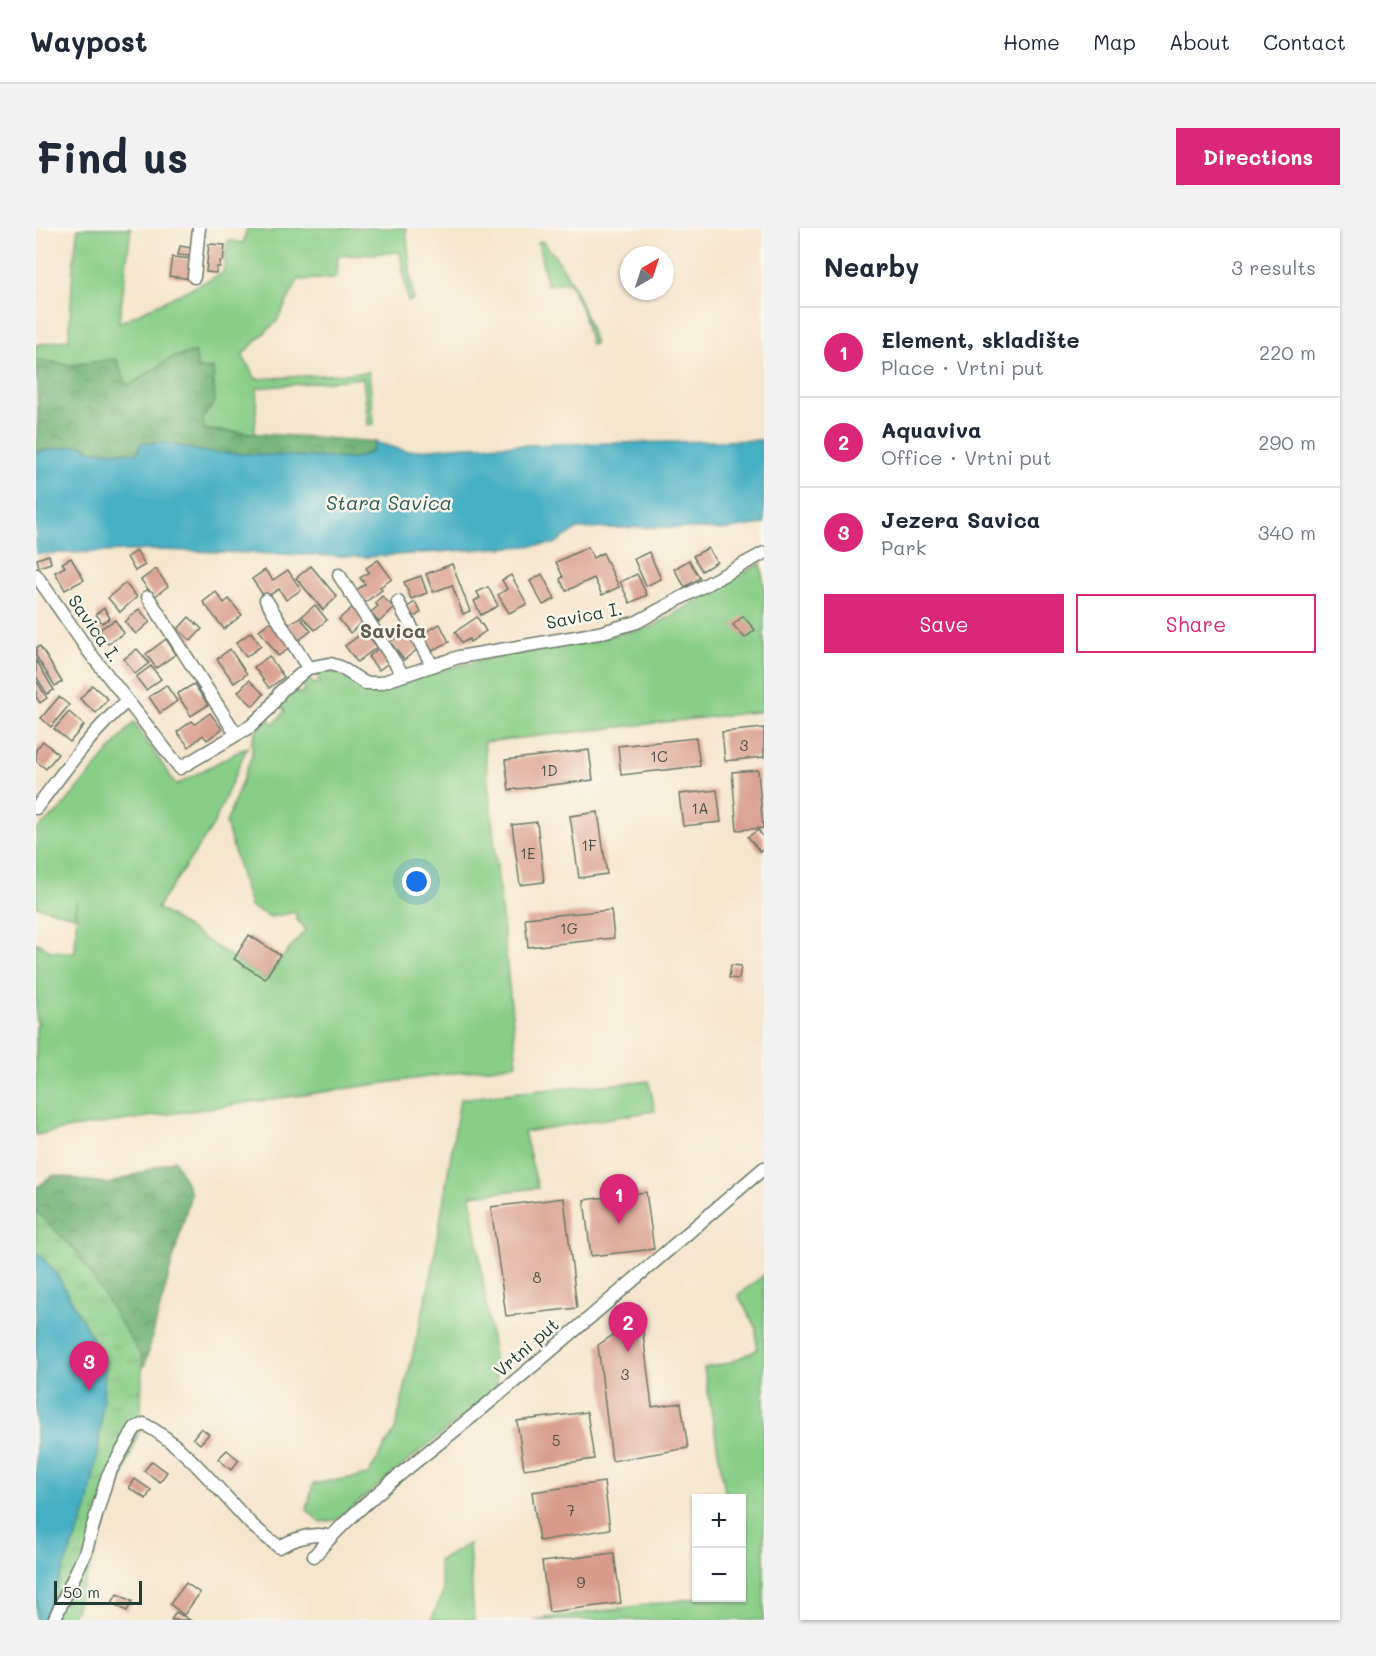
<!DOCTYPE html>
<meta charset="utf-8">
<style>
:root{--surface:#fff;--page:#f2f2f3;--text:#1f2937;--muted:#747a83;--line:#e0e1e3;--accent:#db2777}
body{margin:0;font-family:Mali,sans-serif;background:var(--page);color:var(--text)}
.controls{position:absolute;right:18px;bottom:18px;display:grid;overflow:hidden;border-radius:0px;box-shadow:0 2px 4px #0004}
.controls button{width:54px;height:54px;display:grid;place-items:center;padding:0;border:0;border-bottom:2px solid var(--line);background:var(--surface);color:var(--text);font:30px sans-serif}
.compass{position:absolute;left:584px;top:18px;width:54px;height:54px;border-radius:50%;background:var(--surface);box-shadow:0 2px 4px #0004;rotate:39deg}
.scale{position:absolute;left:18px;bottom:15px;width:88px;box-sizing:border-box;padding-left:6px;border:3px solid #1f3d34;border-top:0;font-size:16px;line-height:21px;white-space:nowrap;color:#1f3d34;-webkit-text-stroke:4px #fbf7ec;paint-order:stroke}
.you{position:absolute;left:381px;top:654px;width:21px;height:21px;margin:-15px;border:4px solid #fff;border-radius:50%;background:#1a73e8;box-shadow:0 0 0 9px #1a73e833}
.badge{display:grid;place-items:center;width:39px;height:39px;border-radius:50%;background:var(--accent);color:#fff;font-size:20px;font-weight:700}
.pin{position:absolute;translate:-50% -50px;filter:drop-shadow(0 2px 3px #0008)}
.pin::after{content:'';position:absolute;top:32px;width:21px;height:18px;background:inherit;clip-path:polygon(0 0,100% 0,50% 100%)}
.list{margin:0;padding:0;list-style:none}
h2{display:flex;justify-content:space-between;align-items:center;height:78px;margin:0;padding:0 24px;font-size:26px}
h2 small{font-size:20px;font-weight:400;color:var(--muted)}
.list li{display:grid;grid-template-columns:39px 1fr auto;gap:18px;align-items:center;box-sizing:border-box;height:90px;padding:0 24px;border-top:2px solid var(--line)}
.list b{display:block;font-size:22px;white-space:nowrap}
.list p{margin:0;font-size:20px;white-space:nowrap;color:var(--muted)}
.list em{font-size:20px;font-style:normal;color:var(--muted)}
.actions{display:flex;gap:12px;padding:18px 24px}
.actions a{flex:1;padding:14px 0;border:2px solid var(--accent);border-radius:0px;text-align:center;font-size:21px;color:var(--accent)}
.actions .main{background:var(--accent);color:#fff}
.map{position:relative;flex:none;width:728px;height:1392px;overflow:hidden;border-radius:0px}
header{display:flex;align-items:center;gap:36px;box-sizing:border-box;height:84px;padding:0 30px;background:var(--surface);border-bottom:2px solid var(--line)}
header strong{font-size:28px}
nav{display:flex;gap:33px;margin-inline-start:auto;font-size:21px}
.intro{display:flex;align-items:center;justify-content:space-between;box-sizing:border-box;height:144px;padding:0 36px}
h1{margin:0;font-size:42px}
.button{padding:15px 27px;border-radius:0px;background:var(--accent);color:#fff;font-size:21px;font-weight:700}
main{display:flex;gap:36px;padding:0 36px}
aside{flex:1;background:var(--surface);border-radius:0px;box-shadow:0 2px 4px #0004}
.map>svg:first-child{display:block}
.green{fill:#89ce87;stroke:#54865e;stroke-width:1.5}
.forest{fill:url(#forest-crowns);stroke:#467754;stroke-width:1.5}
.park{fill:url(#park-tufts);stroke:#54865e;stroke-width:1.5}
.water{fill:#45afc3;stroke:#32767c;stroke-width:1.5}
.building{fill:#d89b8a}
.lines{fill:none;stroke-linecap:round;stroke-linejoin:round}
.street-casing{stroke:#6a786a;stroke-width:15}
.street{stroke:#fff;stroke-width:12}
.labels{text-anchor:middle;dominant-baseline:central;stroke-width:5;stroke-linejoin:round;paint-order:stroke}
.number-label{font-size:15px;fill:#4d544a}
.street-label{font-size:18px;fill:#1f3d34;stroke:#fbf7ec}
.water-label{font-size:20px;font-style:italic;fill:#2a5f5f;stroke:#fbf7ec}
.neighbourhood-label{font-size:20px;font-weight:bold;fill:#605e52;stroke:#fbf7ec}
</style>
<header>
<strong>Waypost</strong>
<nav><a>Home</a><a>Map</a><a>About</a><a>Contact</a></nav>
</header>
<div class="intro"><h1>Find us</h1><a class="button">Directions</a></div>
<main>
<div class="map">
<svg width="728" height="1392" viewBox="0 0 728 1392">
<defs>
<pattern id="forest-crowns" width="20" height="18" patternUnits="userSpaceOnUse" patternTransform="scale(1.5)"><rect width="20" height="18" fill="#6eb174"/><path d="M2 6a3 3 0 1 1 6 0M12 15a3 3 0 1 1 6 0" fill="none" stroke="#5a9160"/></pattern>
<pattern id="park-tufts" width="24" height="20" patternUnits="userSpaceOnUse" patternTransform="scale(1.5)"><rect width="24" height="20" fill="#89ce87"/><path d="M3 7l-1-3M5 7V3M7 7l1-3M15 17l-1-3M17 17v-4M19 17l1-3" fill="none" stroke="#6fa86f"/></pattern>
</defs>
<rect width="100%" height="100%" fill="#fbf7ec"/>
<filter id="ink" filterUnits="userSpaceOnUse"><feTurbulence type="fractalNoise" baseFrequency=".0167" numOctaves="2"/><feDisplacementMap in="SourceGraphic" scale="12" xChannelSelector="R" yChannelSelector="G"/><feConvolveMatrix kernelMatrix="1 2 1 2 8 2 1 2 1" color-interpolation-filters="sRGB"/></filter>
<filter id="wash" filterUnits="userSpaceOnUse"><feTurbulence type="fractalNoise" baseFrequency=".008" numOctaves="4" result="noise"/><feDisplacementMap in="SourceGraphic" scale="24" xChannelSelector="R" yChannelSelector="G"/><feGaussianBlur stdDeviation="1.35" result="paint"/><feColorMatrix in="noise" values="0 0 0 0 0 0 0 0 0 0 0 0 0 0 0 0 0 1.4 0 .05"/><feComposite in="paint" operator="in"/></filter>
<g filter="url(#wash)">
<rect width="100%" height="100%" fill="#f5e6ce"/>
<g class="green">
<path d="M42 0H95L83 95 187 45 192 12 207 15 211 0 236 4 237 0H370L377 72 372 73 364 24 302 28 301 50 262 52 241 93 206 127 220 151 333 144 338 196 332 197 327 150 221 160 219 205 168 202 166 190 177 141 115 143 91 159 80 131 37 137 0 132V117L33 111 37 37Z"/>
<path d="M506 13C535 44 547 75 559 116L555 117 546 82 533 54 511 57 502 14Z"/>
<path d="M725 335 728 361V483L448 514 481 836 36 900 0 907V799L3 795 0 793V714L15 723 39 725 41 671 38 688 0 678V602L23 583 98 494 140 557 211 519 177 598 121 680 229 751 270 701 260 691V684L235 689 214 679 190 595 216 527V512L221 501 232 491 238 496 249 483 243 476 249 466 257 459 262 466 269 462 264 454 273 449 277 456 284 454 281 446 291 443 304 446 328 461 340 462 405 442 460 429 521 419 616 399Z"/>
<path d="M613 853 619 883 488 904 502 960 435 967 462 1160 300 1292 284 1294 271 1282 277 1256 332 1247 359 1202 395 1049 424 871 484 864Z"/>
<path d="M728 1047V1392H496L662 1370H706V1270H690L668 1140 692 1135 721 1122 720 1100 702 1067Z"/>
<path d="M433 1316 438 1392H395L407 1365 402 1333Z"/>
</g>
<g class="forest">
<path d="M159 124 162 141H177L179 174 167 190 168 202 330 213 339 214 337 223 319 231 169 224 130 215H104L102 225 56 223 46 217 0 224 2 186 0 132 37 137 80 131 92 158 137 129Z"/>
<path d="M139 932 155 965 109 1136 62 1224 0 1023V960L18 947 73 956Z"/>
</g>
<path class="park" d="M0 983 40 1023 106 1129 105 1198 35 1392H0Z"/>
<g class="water">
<path d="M728 212V296L686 302 623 299 542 301 528 309 519 316 331 329 121 322 0 326V224L46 217 56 223 102 225 104 215H130L169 224 318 231 337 223 339 214 370 223 431 218Z"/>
<path d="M0 1023 20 1045 70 1135 62 1224 51 1282 7 1392H0Z"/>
</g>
<g id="blocks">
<g class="building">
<path d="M173 16 189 17 187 33H184V39H181L180 45 170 44Z"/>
<path d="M144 18 156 20 155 28 142 27Z"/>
<path d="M136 29 157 31 155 51 133 48Z"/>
<path d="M552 319 557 330 567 325 583 359 566 367 558 350 530 363 524 351 527 349 520 334Z"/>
<path d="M672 320 681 334 666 343 657 328Z"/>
<path d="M101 323 109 337 99 343 91 329Z"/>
<path d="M613 324 625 351 610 358 598 331Z"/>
<path d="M13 327 15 335 3 339 1 331Z"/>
<path d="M35 330 48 352 29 362 19 344 29 339 26 335Z"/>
<path d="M342 332 356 351 344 359 346 362 328 375 319 363 329 356 324 350 333 344 330 340Z"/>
<path d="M653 332 664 350 649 359 638 341Z"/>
<path d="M416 336 434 383 427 386 416 357 397 364 390 346Z"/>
<path d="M275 338 301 369 287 382 260 350Z"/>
<path d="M120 341 132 358 118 369 105 352Z"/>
<path d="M229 342 237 352 252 342 265 362 250 372 243 361 229 370 216 351Z"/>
<path d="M506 346 519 371 507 377 494 353Z"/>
<path d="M601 346 611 367 594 375 584 354Z"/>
<path d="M475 347 491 376 473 385 462 367 471 361 466 352Z"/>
<path d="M385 348 391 365 375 371 368 354Z"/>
<path d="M89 355 101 369 84 384 72 370Z"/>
<path d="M452 359 462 378 445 387 438 373 444 370 441 364Z"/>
<path d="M180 364 188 375 193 371 206 387 188 401 167 374Z"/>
<path d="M346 368 358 380 343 394 334 385 342 378 339 375Z"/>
<path d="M379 374 385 384 377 390 370 380Z"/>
<path d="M279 377 291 392 279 402 266 388Z"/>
<path d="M318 378 329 392 314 405 303 391Z"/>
<path d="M68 380 74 390 66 395 60 386Z"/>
<path d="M103 381 114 394 100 406 89 394Z"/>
<path d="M707 388 719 402 709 410 697 397Z"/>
<path d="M153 389 166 401 155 413 142 401Z"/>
<path d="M264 389 275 403 263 412 252 397Z"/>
<path d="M441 389 450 403 434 414 433 411 426 415 419 404Z"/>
<path d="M238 391 257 418 242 428 223 402Z"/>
<path d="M79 392 88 405 72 416 62 402Z"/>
<path d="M404 396 413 414 396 423 387 405Z"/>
<path d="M369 402 383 420 368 432 354 414Z"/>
<path d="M329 403 341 419 321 434 309 418Z"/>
<path d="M215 404 225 418 210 429 200 415Z"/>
<path d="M130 411 140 426 120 440 110 426Z"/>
<path d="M4 418 26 454 19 458 0 428V420Z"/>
<path d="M344 419 355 433 343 442 332 429Z"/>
<path d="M101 421 113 435 99 446 88 431Z"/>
<path d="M194 421 211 446 198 455 181 431Z"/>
<path d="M233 428 248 449 233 460 218 439Z"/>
<path d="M0 432 18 462 11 466 0 448Z"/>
<path d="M115 438 125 451 110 462 100 449Z"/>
<path d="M0 452 11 470 4 475 0 469Z"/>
<path d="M213 452 228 466 217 478 202 464Z"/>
<path d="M158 456 172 477 155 488 141 466Z"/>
<path d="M56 457 72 471 60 485 44 471Z"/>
<path d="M130 457 141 473 124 485 113 469Z"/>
<path d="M23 469 33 477 15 499 5 490Z"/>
<path d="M33 484 48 497 34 514 18 501Z"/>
<path d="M174 485 186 501 171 512 167 507 153 519 141 504 156 493 159 496Z"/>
<path d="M728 500V529L689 533 686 504Z"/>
<path d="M660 510 664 538 585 547 582 518Z"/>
<path d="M7 513 22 526 10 541 0 533V522Z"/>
<path d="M553 522 557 552 473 562 469 532Z"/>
<path d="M722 542 727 600 701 602 696 544Z"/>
<path d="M681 562 685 594 647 598 643 566Z"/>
<path d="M562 584 571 646 543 650 534 588Z"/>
<path d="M501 594 508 654 484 657 476 597Z"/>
<path d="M722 602 728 610V621L724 624 712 609Z"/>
<path d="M575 682 578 710 492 719 489 690Z"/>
<path d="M213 707 244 727 229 751 198 731Z"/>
<path d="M695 737 705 738 703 751 693 750Z"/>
<path d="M610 964 618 1021 555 1028 548 972Z"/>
<path d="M528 970 541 1080 470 1088 455 979Z"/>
<path d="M605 1088 616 1179 645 1175 652 1220 576 1233 562 1117Z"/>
<path d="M551 1184 558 1231 488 1241 481 1193Z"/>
<path d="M165 1200 173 1206 164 1216 157 1210Z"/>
<path d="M191 1222 203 1232 195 1242 182 1231Z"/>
<path d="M116 1233 131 1244 124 1254 108 1243Z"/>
<path d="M99 1251 115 1262 110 1271 93 1260Z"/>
<path d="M568 1254 574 1301 503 1313 496 1264Z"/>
<path d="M578 1325 585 1375 513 1384 506 1334Z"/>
<path d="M150 1355 164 1365 148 1387 134 1376Z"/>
<path d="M81 1366 96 1373 91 1383 76 1375Z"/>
<path d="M140 1384 154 1392H135Z"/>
</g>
</g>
</g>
<g filter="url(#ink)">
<use href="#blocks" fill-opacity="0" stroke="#6a786a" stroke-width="1.5"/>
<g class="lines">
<g class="street-casing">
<g id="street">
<path d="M158 49 163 0"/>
<path d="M0 347 54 425 144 540 215 498 233 481 245 463 272 440 294 436 304 439 329 455H344L423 429 563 405 601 394 728 325"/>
<path d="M303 347 367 447"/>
<path d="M112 369 200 506"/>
<path d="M230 372 272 440"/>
<path d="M362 374 396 437"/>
<path d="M0 580C28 544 55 504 90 474"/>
<path d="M278 1328C328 1269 396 1223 455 1173 547 1097 637 1017 728 940"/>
<path d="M18 1392 49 1325 72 1247 99 1200 108 1196C149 1218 179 1258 211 1292 220 1302 232 1310 243 1319 258 1311 277 1303 294 1309"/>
</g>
</g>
<use href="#street" class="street"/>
</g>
</g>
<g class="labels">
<g class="number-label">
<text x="708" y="517">3</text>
<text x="623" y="528">1C</text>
<text x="513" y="542">1D</text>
<text x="664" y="580">1A</text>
<text x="553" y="617">1F</text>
<text x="492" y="625">1E</text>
<text x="533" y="700">1G</text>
<text x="501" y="1049">8</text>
<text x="589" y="1146">3</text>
<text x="520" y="1212">5</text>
<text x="535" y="1282">7</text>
<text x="545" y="1354">9</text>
</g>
<g class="street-label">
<text transform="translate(548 387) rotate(-11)">Savica I.</text>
<text transform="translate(59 400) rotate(55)">Savica I.</text>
<text transform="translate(490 1119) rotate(-41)">Vrtni put</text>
</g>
<g class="water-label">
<text x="353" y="274">Stara Savica</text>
</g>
<g class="neighbourhood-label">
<text x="357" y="402">Savica</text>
</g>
</g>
</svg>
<div class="controls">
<button>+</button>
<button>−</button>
</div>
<svg class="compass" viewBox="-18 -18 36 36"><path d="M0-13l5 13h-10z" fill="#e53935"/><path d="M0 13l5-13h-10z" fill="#747a83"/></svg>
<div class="scale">50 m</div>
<div class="you"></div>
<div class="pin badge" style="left:583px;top:996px">1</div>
<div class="pin badge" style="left:592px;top:1124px">2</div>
<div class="pin badge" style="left:53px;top:1163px">3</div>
</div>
<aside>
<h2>Nearby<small>3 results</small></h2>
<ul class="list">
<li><span class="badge">1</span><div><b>Element, skladište</b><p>Place · Vrtni put</p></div><em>220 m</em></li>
<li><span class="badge">2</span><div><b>Aquaviva</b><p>Office · Vrtni put</p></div><em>290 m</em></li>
<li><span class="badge">3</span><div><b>Jezera Savica</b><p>Park</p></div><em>340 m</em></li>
</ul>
<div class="actions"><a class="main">Save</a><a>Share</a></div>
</aside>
</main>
